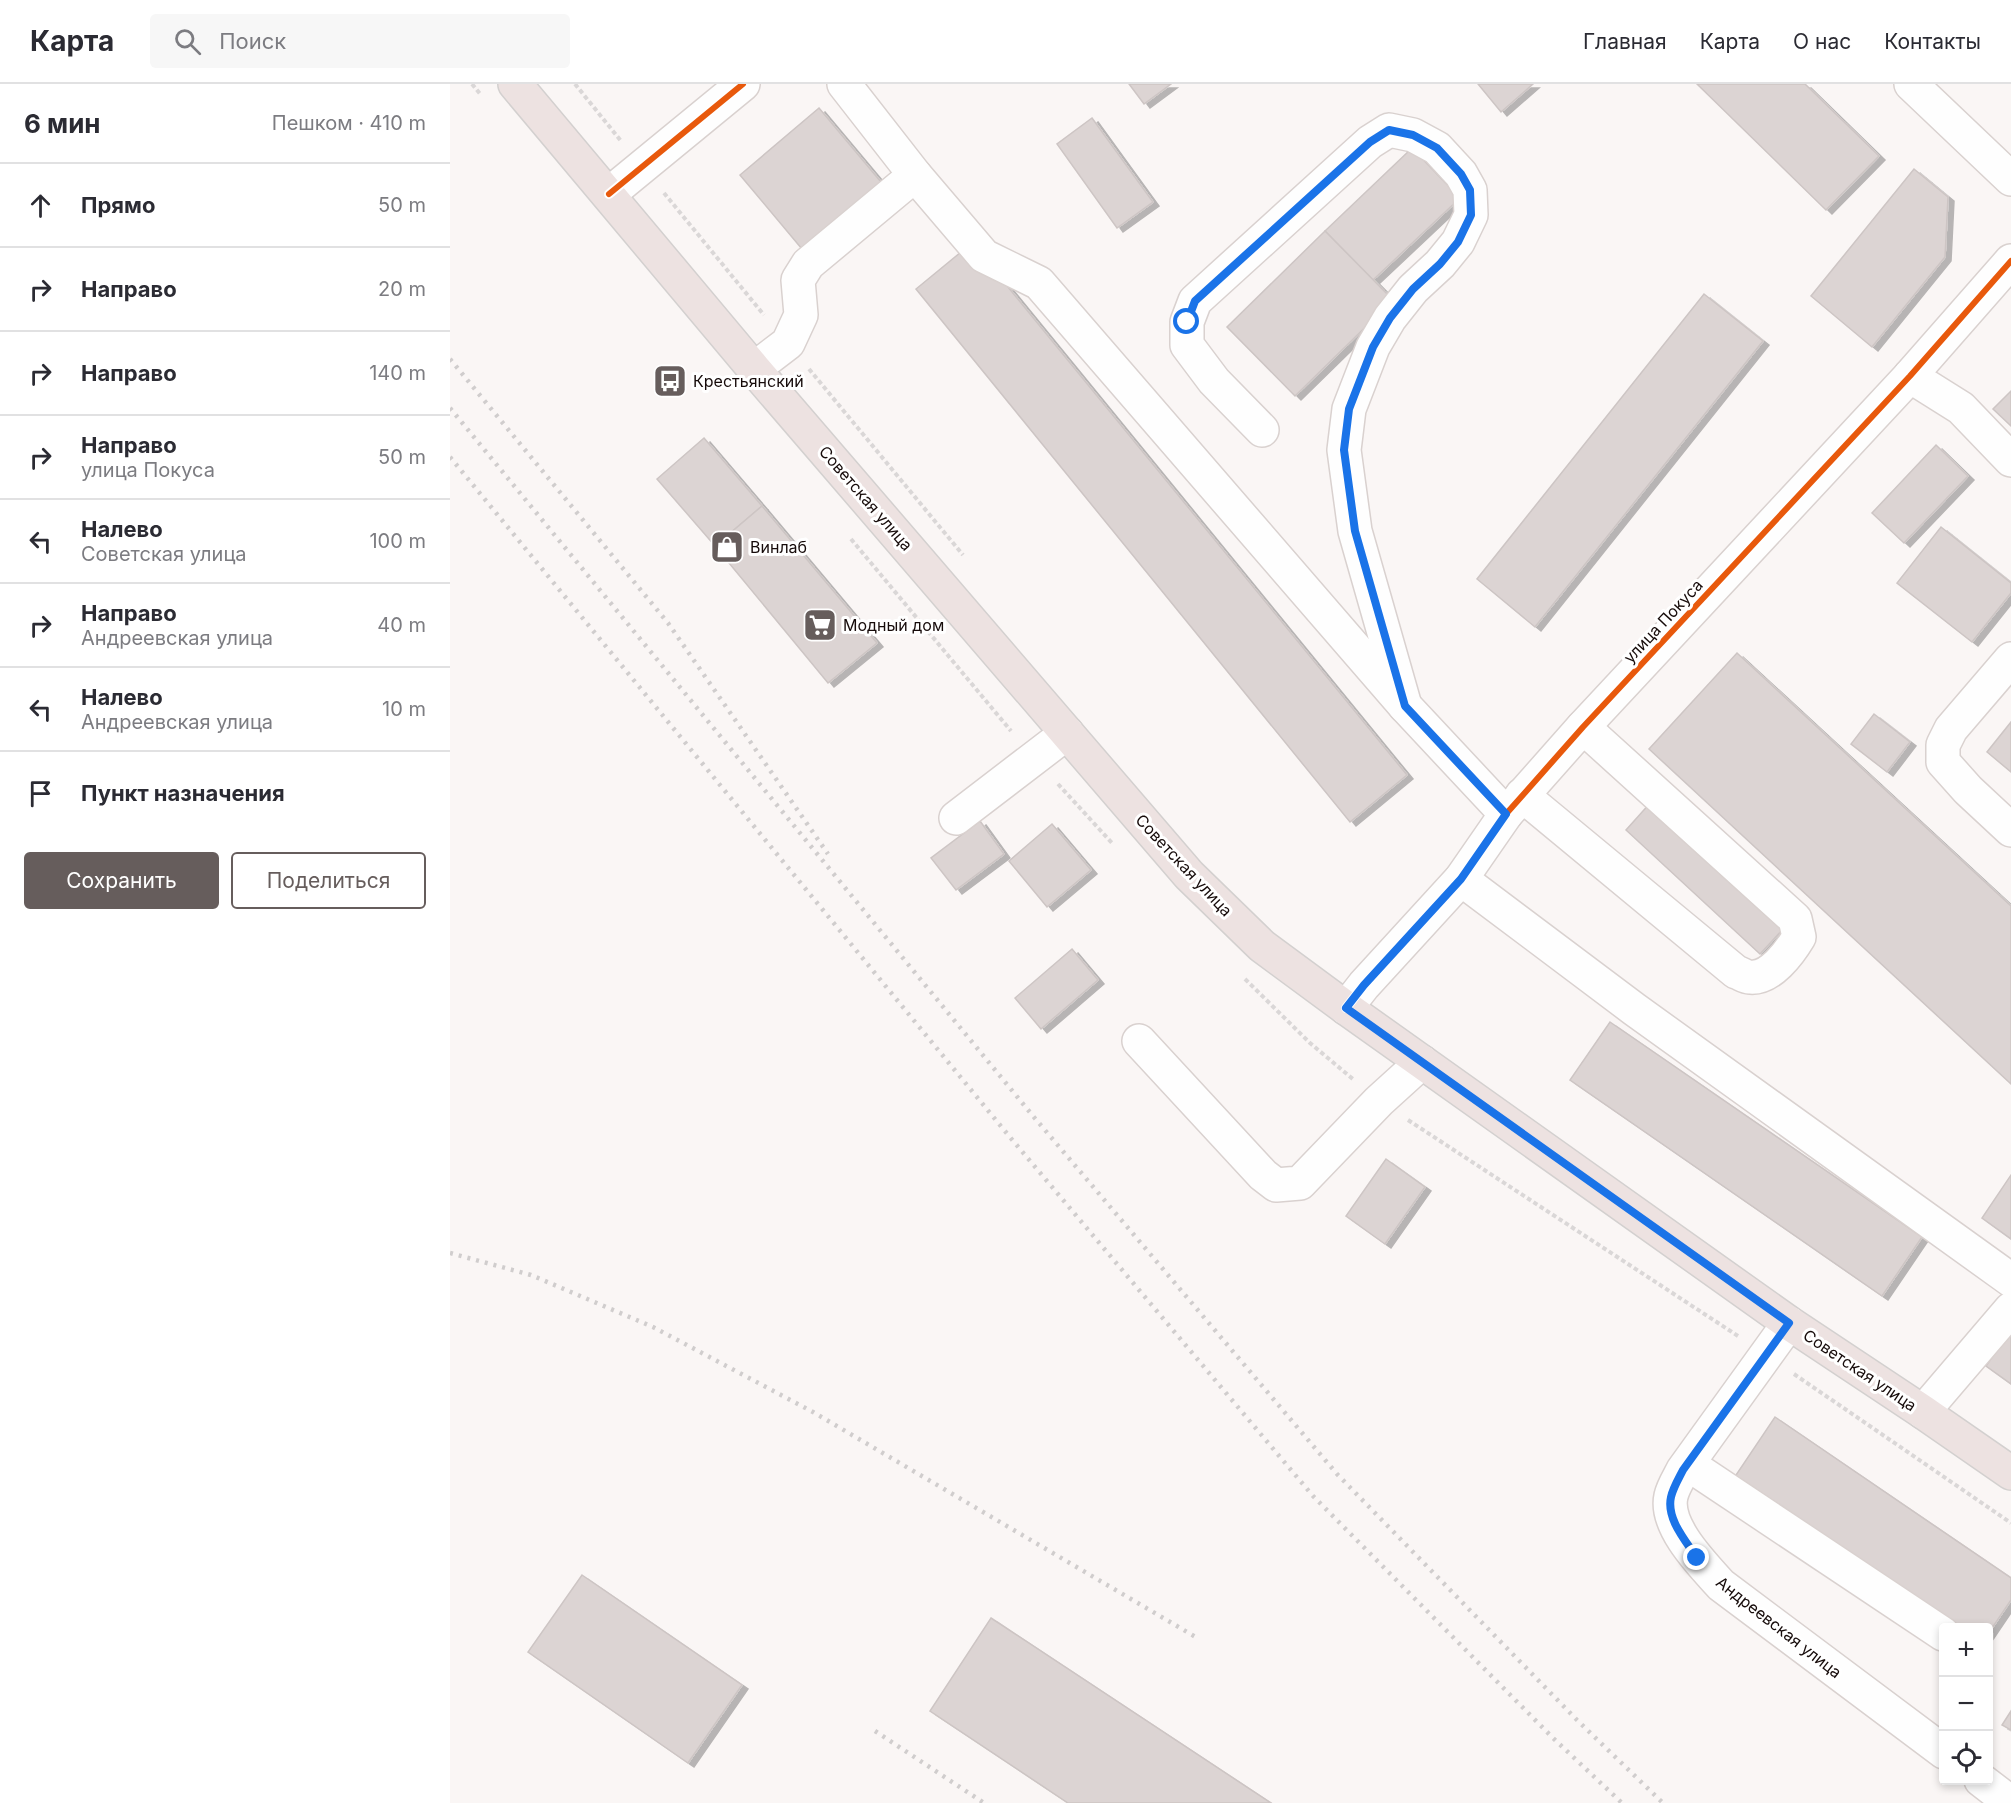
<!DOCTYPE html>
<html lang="ru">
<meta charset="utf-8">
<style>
:root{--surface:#fff;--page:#f7f7f7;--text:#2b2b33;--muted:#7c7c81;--line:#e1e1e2;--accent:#665d5c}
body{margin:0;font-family:Inter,sans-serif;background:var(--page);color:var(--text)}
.controls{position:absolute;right:18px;bottom:18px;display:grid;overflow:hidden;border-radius:6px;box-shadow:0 3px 9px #0003}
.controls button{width:54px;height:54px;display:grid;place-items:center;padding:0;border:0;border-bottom:2px solid var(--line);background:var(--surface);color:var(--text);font:30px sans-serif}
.stop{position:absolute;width:18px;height:18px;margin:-14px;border:4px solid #1a73e8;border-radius:50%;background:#fff}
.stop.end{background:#1a73e8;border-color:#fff;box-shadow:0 2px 6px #0008}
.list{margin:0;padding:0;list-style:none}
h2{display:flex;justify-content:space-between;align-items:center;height:78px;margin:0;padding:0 24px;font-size:26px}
h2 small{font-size:20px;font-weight:400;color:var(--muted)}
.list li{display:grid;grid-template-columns:39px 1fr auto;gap:18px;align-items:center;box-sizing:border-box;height:84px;padding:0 24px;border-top:2px solid var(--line)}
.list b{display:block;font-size:22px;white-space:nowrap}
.list p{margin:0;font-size:20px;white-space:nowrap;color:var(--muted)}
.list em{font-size:20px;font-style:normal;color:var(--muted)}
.actions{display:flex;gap:12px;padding:18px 24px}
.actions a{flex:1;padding:14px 0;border:2px solid var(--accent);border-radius:6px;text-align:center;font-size:21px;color:var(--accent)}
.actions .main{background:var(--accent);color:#fff}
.icon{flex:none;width:33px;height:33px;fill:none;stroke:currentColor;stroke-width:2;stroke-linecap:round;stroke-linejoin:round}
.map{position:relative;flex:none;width:1561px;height:1719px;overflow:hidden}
header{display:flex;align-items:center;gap:36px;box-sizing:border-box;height:84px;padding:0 30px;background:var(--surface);border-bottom:2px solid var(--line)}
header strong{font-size:28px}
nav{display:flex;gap:33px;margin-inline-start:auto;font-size:21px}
.search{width:420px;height:54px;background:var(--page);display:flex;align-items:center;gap:15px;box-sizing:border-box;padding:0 21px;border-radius:6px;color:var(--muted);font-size:22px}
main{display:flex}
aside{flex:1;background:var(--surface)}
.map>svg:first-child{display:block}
.building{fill:#dcd4d3;stroke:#cdc5c4;stroke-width:1.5;filter:url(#shadow)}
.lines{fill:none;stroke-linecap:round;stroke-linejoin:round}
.minor-casing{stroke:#d9d1cf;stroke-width:36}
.major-casing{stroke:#d3d0cf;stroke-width:36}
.path{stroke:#dad7d7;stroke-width:4;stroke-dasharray:4.5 3;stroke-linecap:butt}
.minor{stroke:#fefefe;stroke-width:33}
.major{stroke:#ede2e1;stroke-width:33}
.rail{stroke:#d0cdcd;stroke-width:4.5;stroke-dasharray:3 6;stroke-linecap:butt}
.cycleway-casing{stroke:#fff;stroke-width:10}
.cycleway{stroke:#e8590c;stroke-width:6}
.route{stroke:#1a73e8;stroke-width:8}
.labels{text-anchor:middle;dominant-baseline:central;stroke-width:6;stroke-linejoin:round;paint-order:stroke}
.poi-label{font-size:16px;fill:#160b0a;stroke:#fff;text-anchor:start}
.street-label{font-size:16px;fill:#160b0a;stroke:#fff}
</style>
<header>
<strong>Карта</strong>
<div class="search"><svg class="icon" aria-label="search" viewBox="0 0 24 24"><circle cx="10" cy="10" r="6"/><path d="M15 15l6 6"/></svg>Поиск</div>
<nav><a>Главная</a><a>Карта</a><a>О нас</a><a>Контакты</a></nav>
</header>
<main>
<aside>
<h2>6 мин<small>Пешком · 410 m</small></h2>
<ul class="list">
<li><svg class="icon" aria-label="ahead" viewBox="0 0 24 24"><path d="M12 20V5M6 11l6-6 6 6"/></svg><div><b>Прямо</b></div><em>50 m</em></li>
<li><svg class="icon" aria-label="right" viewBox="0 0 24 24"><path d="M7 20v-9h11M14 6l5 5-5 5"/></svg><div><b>Направо</b></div><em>20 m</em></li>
<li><svg class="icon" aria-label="right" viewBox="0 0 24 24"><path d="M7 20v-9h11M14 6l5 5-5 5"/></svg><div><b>Направо</b></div><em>140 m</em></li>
<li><svg class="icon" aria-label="right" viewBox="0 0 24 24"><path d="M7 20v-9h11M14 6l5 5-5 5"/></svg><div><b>Направо</b><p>улица Покуса</p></div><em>50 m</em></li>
<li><svg class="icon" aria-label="left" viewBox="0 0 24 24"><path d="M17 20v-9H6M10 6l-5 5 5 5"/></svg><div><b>Налево</b><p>Советская улица</p></div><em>100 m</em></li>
<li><svg class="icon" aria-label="right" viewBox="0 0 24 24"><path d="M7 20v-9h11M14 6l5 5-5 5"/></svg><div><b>Направо</b><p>Андреевская улица</p></div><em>40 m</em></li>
<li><svg class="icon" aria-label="left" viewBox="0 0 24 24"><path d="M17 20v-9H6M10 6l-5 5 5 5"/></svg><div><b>Налево</b><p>Андреевская улица</p></div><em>10 m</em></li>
<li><svg class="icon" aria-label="arrive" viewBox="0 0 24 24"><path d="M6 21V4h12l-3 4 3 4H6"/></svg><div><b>Пункт назначения</b></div></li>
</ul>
<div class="actions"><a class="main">Сохранить</a><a>Поделиться</a></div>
</aside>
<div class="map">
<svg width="1561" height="1719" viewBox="0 0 1561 1719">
<defs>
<filter id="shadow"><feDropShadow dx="6" dy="4" stdDeviation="0" flood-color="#0004"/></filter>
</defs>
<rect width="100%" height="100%" fill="#faf6f5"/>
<g class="building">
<path d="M679 0H721L694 20Z"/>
<path d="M1028 0H1083L1051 28Z"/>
<path d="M1247 0H1355L1429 72 1376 126Z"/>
<path d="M369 24 436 104 357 171 290 91Z"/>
<path d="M642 34 703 118 667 144 607 60Z"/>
<path d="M962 64 1010 114 923 196 875 147Z"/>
<path d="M1464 85 1498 113 1495 173 1422 263 1361 212Z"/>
<path d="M875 147 943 216 845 312 777 243Z"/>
<path d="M522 159 957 691 900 738 466 205Z"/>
<path d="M1254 210 1313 257 1085 543 1027 495Z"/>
<path d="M1561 307V342L1543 325Z"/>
<path d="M254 354 312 422 265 462 207 395Z"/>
<path d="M1486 361 1518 392 1454 459 1422 429Z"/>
<path d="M312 422 427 559 378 599 265 462Z"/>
<path d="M1491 443 1561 499V509L1522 558 1447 499Z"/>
<path d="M1287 569 1561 822V1000L1199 665Z"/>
<path d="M1424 630 1460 658 1437 688 1401 660Z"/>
<path d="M1561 638V688L1537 668Z"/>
<path d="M1201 718 1335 843 1310 870 1176 746Z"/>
<path d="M530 737 554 770 506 806 481 774Z"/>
<path d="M602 740 641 786 597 823 559 777Z"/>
<path d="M622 865 648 896 591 945 565 914Z"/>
<path d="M1160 938 1472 1153 1432 1212 1120 996Z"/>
<path d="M936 1075 975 1103 935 1160 896 1132Z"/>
<path d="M1561 1091V1155L1532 1134Z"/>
<path d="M1561 1246V1300L1536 1282Z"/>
<path d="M1325 1333 1561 1494V1516L1538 1550V1544H1504L1284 1394Z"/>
<path d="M132 1491 292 1601 238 1679 78 1568Z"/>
<path d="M541 1534 821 1719H618L480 1627Z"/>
<path d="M1561 1627V1646L1552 1641Z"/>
</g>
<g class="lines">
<g class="minor-casing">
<g id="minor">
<path d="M394 0 465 91 534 172 589 199 955 622 1056 730"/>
<path d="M1461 0 1561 95"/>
<path d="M159 110 293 0"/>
<path d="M304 285 338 259 351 231 348 196 358 180 465 91"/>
<path d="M1460 292 1511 324 1561 376"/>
<path d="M812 346 764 297 737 261V238L745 217 920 58 939 46 963 51 987 64 1011 90 1020 106 1021 131 1008 158 990 180 963 205 940 234 923 263 899 325 894 366 905 447 955 622"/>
<path d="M1561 575 1501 645 1493 661V678L1518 706 1561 746"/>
<path d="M1072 711 1286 888C1290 889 1295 893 1299 893 1320 896 1340 868 1349 853L1345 835 1133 643"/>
<path d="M506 734 617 649"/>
<path d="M1011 795 1184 925 1561 1196"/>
<path d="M896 924 914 901 1011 795 1056 730 1133 643 1460 292 1561 177"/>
<path d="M689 957 813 1091 826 1101 850 1099 929 1017 972 978"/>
<path d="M1339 1239 1233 1386C1229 1394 1223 1403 1221 1412 1214 1442 1253 1481 1271 1501L1494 1668"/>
<path d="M1473 1328 1561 1225"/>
<path d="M1238 1380 1493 1550"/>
<path d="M1531 1696 1561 1719"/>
</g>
</g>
<g class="major-casing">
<path id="major" d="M65 0 304 285 739 791 812 862 896 924 1339 1239 1473 1328 1561 1389"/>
</g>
<g class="path">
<path d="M22 0 31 11"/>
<path d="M125 0 171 57"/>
<path d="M214 109 314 231"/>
<path d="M359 285 513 471"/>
<path d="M401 455 561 647"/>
<path d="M608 700 662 759"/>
<path d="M795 895 860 959 904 996"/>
<path d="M958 1036 1288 1252"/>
<path d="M1344 1290 1561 1439"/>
</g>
<use href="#minor" class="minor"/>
<use href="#major" class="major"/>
<g class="rail">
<path d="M0 275 218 539 378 770"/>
<path d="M0 324 583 1032 887 1390 1127 1636 1213 1719"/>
<path d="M0 373 559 1052 863 1412 1103 1654 1172 1719"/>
<path d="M0 1169 81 1191 203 1243 363 1328 749 1555"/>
<path d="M425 1647 534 1719"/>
</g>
<g class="cycleway-casing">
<g id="cycleway">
<path d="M159 110 293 0"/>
<path d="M896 924 914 901 1011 795 1056 730 1133 643 1460 292 1561 177"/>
</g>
</g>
<use href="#cycleway" class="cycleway"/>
</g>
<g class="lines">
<path class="route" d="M737 238 745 217 920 58 939 46 963 51 987 64 1011 90 1020 106 1021 131 1008 158 990 180 963 205 940 234 923 263 899 325 894 366 905 447 955 622 1056 730 1011 795 914 901 896 924 1339 1239 1233 1386C1229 1394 1223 1404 1221 1413 1216 1435 1236 1457 1247 1474"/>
</g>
<defs>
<g id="bus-square" transform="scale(1.725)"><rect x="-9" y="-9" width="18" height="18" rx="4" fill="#665d5c" stroke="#fff"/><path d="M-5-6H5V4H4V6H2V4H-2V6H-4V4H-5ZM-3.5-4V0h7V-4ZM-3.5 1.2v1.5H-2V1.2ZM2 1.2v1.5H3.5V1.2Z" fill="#fff"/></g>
<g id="shop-square" transform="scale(1.725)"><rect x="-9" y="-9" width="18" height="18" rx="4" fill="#665d5c" stroke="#fff"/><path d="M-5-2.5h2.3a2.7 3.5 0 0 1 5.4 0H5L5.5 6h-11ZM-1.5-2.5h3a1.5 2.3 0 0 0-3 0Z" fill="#fff"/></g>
<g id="supermarket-square" transform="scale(1.725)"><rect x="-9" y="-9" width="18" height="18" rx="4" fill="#665d5c" stroke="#fff"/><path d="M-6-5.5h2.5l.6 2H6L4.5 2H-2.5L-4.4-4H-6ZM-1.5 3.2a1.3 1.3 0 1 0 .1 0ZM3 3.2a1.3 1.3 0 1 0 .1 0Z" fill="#fff"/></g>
</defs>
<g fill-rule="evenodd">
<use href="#bus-square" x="220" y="297"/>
<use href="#shop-square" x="277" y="463"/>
<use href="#supermarket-square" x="370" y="541"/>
</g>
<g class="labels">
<g class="poi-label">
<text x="243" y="297">Крестьянский</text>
<text x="300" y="463">Винлаб</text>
<text x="393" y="541">Модный дом</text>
</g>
<g class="street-label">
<text transform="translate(416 414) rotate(49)">Советская улица</text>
<text transform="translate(1213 537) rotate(-47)">улица Покуса</text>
<text transform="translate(734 781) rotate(47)">Советская улица</text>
<text transform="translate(1410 1286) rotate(34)">Советская улица</text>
<text transform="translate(1329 1543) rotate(38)">Андреевская улица</text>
</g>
</g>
</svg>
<div class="controls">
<button>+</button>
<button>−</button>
<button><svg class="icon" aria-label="locate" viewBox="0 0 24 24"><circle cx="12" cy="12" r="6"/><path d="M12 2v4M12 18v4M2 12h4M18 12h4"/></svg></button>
</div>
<div class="stop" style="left:737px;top:238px"></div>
<div class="stop end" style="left:1247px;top:1474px"></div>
</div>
</main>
